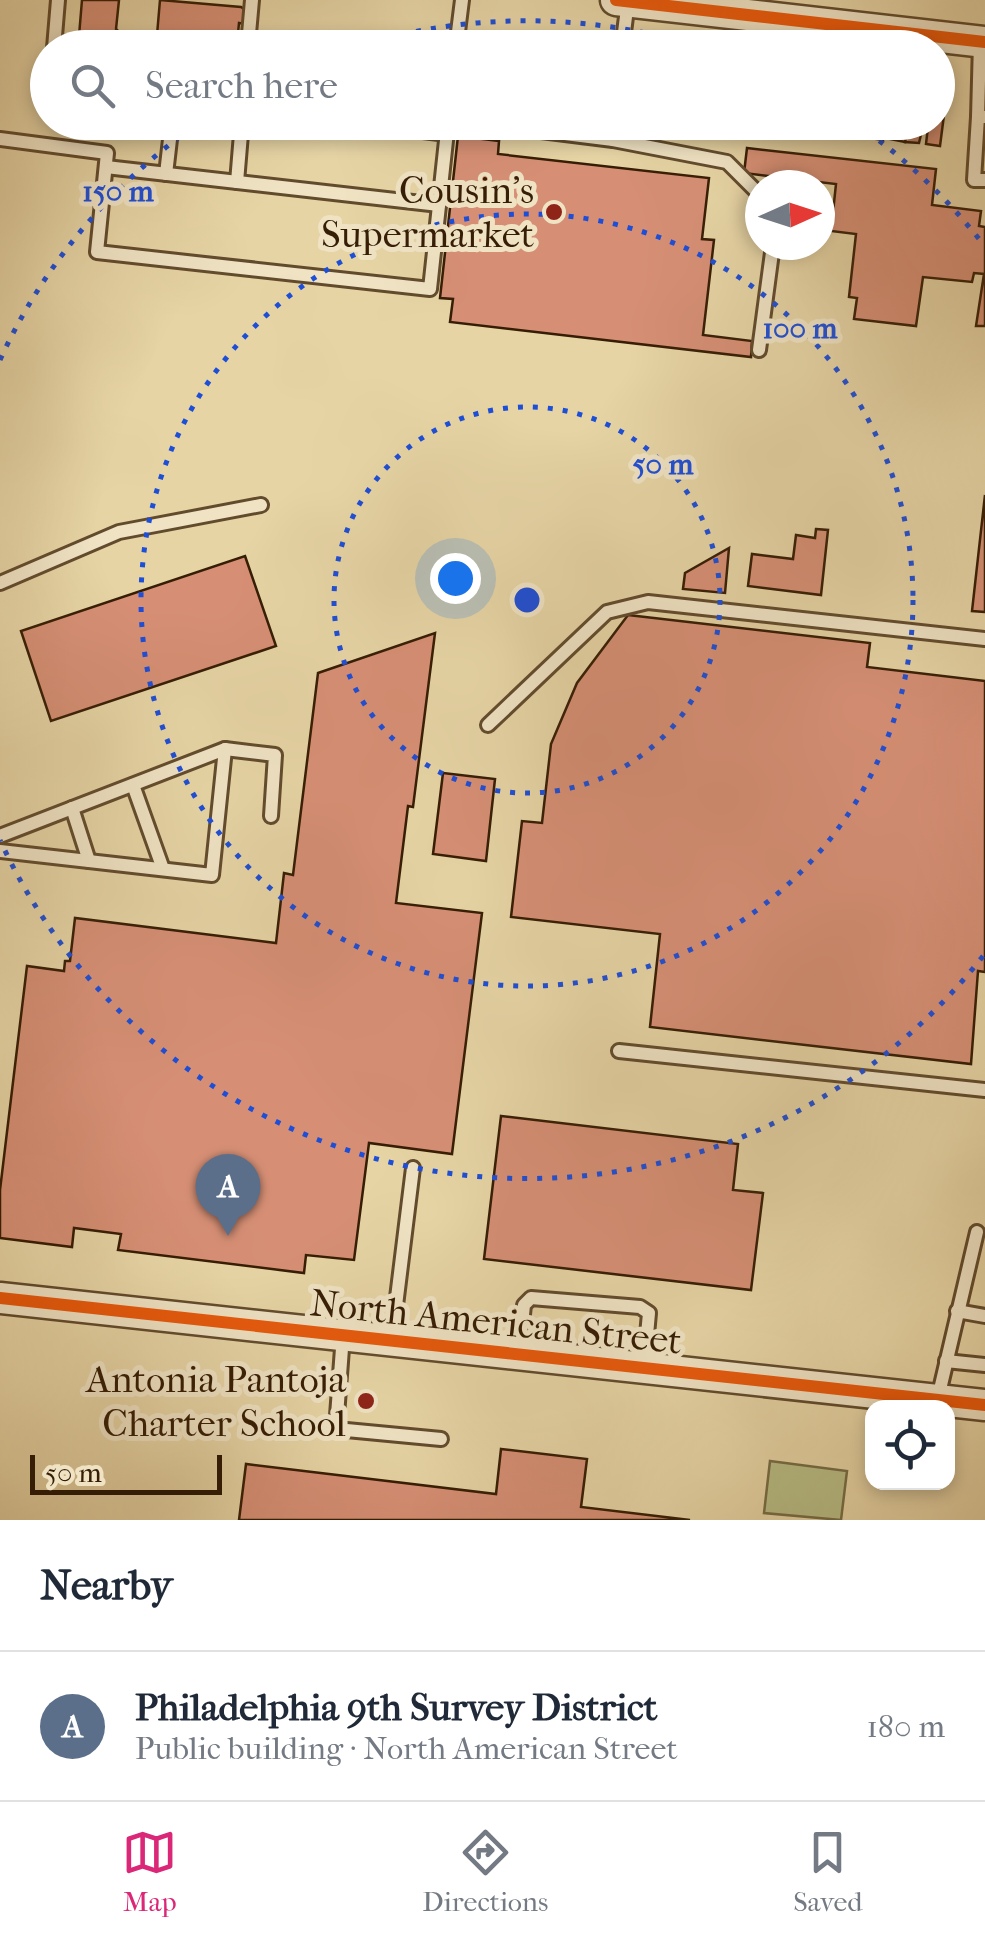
<!DOCTYPE html>
<meta charset="utf-8">
<style>
:root{--surface:#fff;--page:#f2f2f3;--text:#1f2937;--muted:#747a83;--line:#e0e1e3;--accent:#db2777}
body{margin:0;font-family:"IM FELL French Canon",serif;background:var(--page);color:var(--text)}
.controls{position:absolute;right:30px;bottom:30px;display:grid;overflow:hidden;border-radius:20px;box-shadow:0 5px 15px #0003}
.controls button{width:90px;height:90px;display:grid;place-items:center;padding:0;border:0;border-bottom:2px solid var(--line);background:var(--surface);color:var(--text);font:50px sans-serif}
.compass{position:absolute;left:745px;top:170px;width:90px;height:90px;border-radius:50%;background:var(--surface);box-shadow:0 5px 15px #0003;rotate:87deg}
.scale{position:absolute;left:30px;bottom:25px;width:192px;box-sizing:border-box;padding-left:10px;border:5px solid #361d05;border-top:0;font-size:28px;line-height:35px;white-space:nowrap;color:#361d05;-webkit-text-stroke:8px #efe3c4;paint-order:stroke}
.you{position:absolute;left:455px;top:578px;width:35px;height:35px;margin:-25px;border:8px solid #fff;border-radius:50%;background:#1a73e8;box-shadow:0 0 0 15px #1a73e833}
.badge{display:grid;place-items:center;width:65px;height:65px;border-radius:50%;background:var(--accent);color:#fff;font-size:32px;font-weight:700}
.pin{position:absolute;translate:-50% -82px;filter:drop-shadow(0 2px 5px #0008)}
.pin::after{content:'';position:absolute;top:52px;width:35px;height:30px;background:inherit;clip-path:polygon(0 0,100% 0,50% 100%)}
.list{margin:0;padding:0;list-style:none}
h2{display:flex;justify-content:space-between;align-items:center;height:130px;margin:0;padding:0 40px;font-size:42px}
h2 small{font-size:32px;font-weight:400;color:var(--muted)}
.list li{display:grid;grid-template-columns:65px 1fr auto;gap:30px;align-items:center;box-sizing:border-box;height:150px;padding:0 40px;border-top:2px solid var(--line)}
.list b{display:block;font-size:38px;white-space:nowrap}
.list p{margin:0;font-size:32px;white-space:nowrap;color:var(--muted)}
.list em{font-size:32px;font-style:normal;color:var(--muted)}
.icon{flex:none;width:55px;height:55px;fill:none;stroke:currentColor;stroke-width:2;stroke-linecap:round;stroke-linejoin:round}
.map{position:relative;flex:none;width:985px;height:1520px;overflow:hidden}
.search{position:absolute;background:var(--surface);box-shadow:0 5px 15px #0003;left:30px;right:30px;top:30px;height:110px;display:flex;align-items:center;gap:25px;box-sizing:border-box;padding:0 35px;border-radius:55px;color:var(--muted);font-size:38px}
.sheet{height:280px;background:var(--surface)}
nav{display:flex;justify-content:space-around;align-items:center;box-sizing:border-box;height:140px;border-top:2px solid var(--line);background:var(--surface);font-size:28px;color:var(--muted)}
nav a{display:grid;justify-items:center;gap:5px}
nav .on{color:var(--accent)}
.map>svg:first-child{display:block}
.green{fill:#b7bc85;stroke:#766c45;stroke-width:2.5}
.building{fill:#d68f75;stroke:#361d05;stroke-width:2.5}
.lines{fill:none;stroke-linecap:round;stroke-linejoin:round}
.service-casing{stroke:#624b2d;stroke-width:18}
.tertiary-casing{stroke:#624b2d;stroke-width:35}
.service{stroke:#efe3c4;stroke-width:12}
.tertiary{stroke:#efe3c4;stroke-width:30}
.cycleway-casing{stroke:#efe3c4;stroke-width:19}
.cycleway{stroke:#e8590c;stroke-width:12}
.ring{fill:none;stroke:#1d4ed8;stroke-width:5;stroke-dasharray:5 10}
.poi-dot{fill:#8f2418;stroke:#efe3c4;stroke-width:4}
.labels{text-anchor:middle;dominant-baseline:central;stroke-width:10;stroke-linejoin:round;paint-order:stroke}
.poi-label{font-size:38px;fill:#361d05;stroke:#efe3c4;text-anchor:end}
.street-label{font-size:38px;fill:#361d05;stroke:#efe3c4}
.centre{fill:#1d4ed8;stroke:#efe3c4;stroke-width:5}
.ring-label{font-size:30px;text-anchor:middle;font-weight:bold;fill:#1d4ed8;stroke:#efe3c4;stroke-width:10;stroke-linejoin:round;paint-order:stroke}
</style>
<div class="map">
<svg width="985" height="1520" viewBox="0 0 985 1520">
<rect width="100%" height="100%" fill="#e6d4a5"/>
<filter id="stains"><feTurbulence type="fractalNoise" baseFrequency=".002" numOctaves="4"/><feColorMatrix values="0 0 0 0 .2 0 0 0 0 .09 0 0 0 0 .02 0 0 0 .5 -.17"/></filter>
<radialGradient id="worn" r=".72"><stop offset=".6" stop-color="#630" stop-opacity="0"/><stop offset="1" stop-color="#630" stop-opacity=".3"/></radialGradient>
<path class="green" d="M770 1461 847 1471 841 1520 764 1513Z"/>
<g class="building">
<path d="M119 0 116 29 124 37 123 47 78 48 82 0Z"/>
<path d="M160 0 241 7 247 11 245 24 239 23 237 44 157 35Z"/>
<path d="M938 82 948 84 940 146 926 144 928 127 924 126V122H938Z"/>
<path d="M764 122H778L777 133 763 131Z"/>
<path d="M784 122H799L798 130 784 128Z"/>
<path d="M799 122H814L813 132 798 130Z"/>
<path d="M820 122H835L834 134 819 133Z"/>
<path d="M835 122H850L848 136 834 134Z"/>
<path d="M856 122H872L870 138 855 137Z"/>
<path d="M872 122H885L883 140 870 138Z"/>
<path d="M907 122H924L919 143 905 142Z"/>
<path d="M907 122 905 142 890 139 889 122Z"/>
<path d="M458 136 499 141 498 154 709 178 702 239 714 240 703 335 752 341 751 357 450 322 453 299 440 298Z"/>
<path d="M747 148 936 169 932 205 981 211 979 226 985 227V326H976L984 274 974 273 972 282 923 277 916 326 854 319 857 298 849 297 856 234 831 231 836 184 744 173Z"/>
<path d="M985 495V612L972 611Z"/>
<path d="M816 529 828 530 821 595 748 586 752 554 793 559 796 535 815 538Z"/>
<path d="M729 548 725 593 683 589 685 573Z"/>
<path d="M245 556 276 646 51 721 21 631Z"/>
<path d="M628 615 870 643 867 667 985 681V972L978 971 971 1064 650 1027 660 934 511 917 522 821 542 823 551 744 577 683Z"/>
<path d="M435 633 413 807 408 806 396 903 482 913 452 1154 369 1143 354 1260 306 1255 304 1273 118 1250 121 1234 74 1228 72 1247 0 1238V1190L27 966 64 971 65 961H70L75 918 276 943 284 873 293 875 318 673Z"/>
<path d="M443 773 495 779 486 861 433 854Z"/>
<path d="M501 1116 738 1144 733 1190 763 1193 751 1290 484 1259Z"/>
<path d="M501 1449 587 1459 581 1507 690 1520H239L246 1464 496 1494Z"/>
</g>
<g class="lines">
<g class="service-casing">
<g id="service">
<path d="M249 39 330 48"/>
<path d="M980 43 978 117H985"/>
<path d="M248 45 252 0"/>
<path d="M54 48 58 0"/>
<path d="M456 48 462 0"/>
<path d="M622 48 628 1"/>
<path d="M978 117 974 180H985"/>
<path d="M350 122 447 134"/>
<path d="M467 122 613 140 614 122"/>
<path d="M0 139 107 153 97 252 430 289 448 122"/>
<path d="M613 140 727 162 760 195"/>
<path d="M106 167 439 205"/>
<path d="M166 174 172 122"/>
<path d="M237 182 242 122"/>
<path d="M759 350 773 245"/>
<path d="M0 583 119 532 261 505"/>
<path d="M488 725 607 612 648 602 985 639"/>
<path d="M225 749 275 755 271 816"/>
<path d="M133 785 163 869"/>
<path d="M72 808 89 861"/>
<path d="M0 836 225 749 212 875 0 851"/>
<path d="M619 1051 985 1090"/>
<path d="M957 1311 985 1316"/>
<path d="M343 1335 336 1429 441 1439"/>
<path d="M392 1338 413 1168"/>
<path d="M519 1352 524 1305 531 1298 640 1307 649 1313 644 1368"/>
<path d="M946 1361 985 1365"/>
<path d="M938 1398 977 1232"/>
</g>
</g>
<g class="tertiary-casing">
<g id="tertiary">
<path d="M616 0 985 42"/>
<path d="M0 1298 985 1405"/>
</g>
</g>
<use href="#service" class="service"/>
<use href="#tertiary" class="tertiary"/>
<g class="cycleway-casing">
<g id="cycleway">
<path d="M616 0 985 42"/>
<path d="M0 1298 985 1405"/>
</g>
</g>
<use href="#cycleway" class="cycleway"/>
</g>
<g class="ring">
<circle cx="527" cy="600" r="193"/>
<circle cx="527" cy="600" r="386"/>
<path d="M983 956A579 579 0 0 1 0 840M0 360A579 579 0 0 1 199 123M358 46A579 579 0 0 1 696 46M855 123A579 579 0 0 1 983 244"/>
</g>
<g class="poi-dot">
<circle cx="554" cy="212" r="10"/>
<circle cx="366" cy="1401" r="10"/>
</g>
<g class="labels">
<g class="poi-label">
<text x="534" y="190">Cousin's<tspan x="534" dy="44">Supermarket</tspan></text>
<text x="346" y="1379">Antonia Pantoja<tspan x="346" dy="44">Charter School</tspan></text>
</g>
<g class="street-label">
<text transform="translate(496 1322) rotate(6)">North American Street</text>
</g>
</g>
<circle cx="527" cy="600" r="15" class="centre"/>
<g class="ring-label">
<text x="118" y="201">150 m</text>
<text x="800" y="338">100 m</text>
<text x="663" y="474">50 m</text>
</g>
<rect width="100%" height="100%" filter="url(#stains)"/>
<rect width="100%" height="100%" fill="url(#worn)"/>
</svg>
<div class="controls">
<button><svg class="icon" aria-label="locate" viewBox="0 0 24 24"><circle cx="12" cy="12" r="6"/><path d="M12 2v4M12 18v4M2 12h4M18 12h4"/></svg></button>
</div>
<svg class="compass" viewBox="-18 -18 36 36"><path d="M0-13l5 13h-10z" fill="#e53935"/><path d="M0 13l5-13h-10z" fill="#747a83"/></svg>
<div class="scale">50 m</div>
<div class="you"></div>
<div class="pin badge" style="left:228px;top:1236px;background:#5c6f8a">A</div>
<div class="search"><svg class="icon" aria-label="search" viewBox="0 0 24 24"><circle cx="10" cy="10" r="6"/><path d="M15 15l6 6"/></svg>Search here</div>
</div>
<section class="sheet">
<h2>Nearby<small></small></h2>
<ul class="list">
<li><span class="badge" style="background:#5c6f8a">A</span><div><b>Philadelphia 9th Survey District</b><p>Public building · North American Street</p></div><em>180 m</em></li>
</ul>
</section>
<nav>
<a class="on"><svg class="icon" aria-label="map" viewBox="0 0 24 24"><path d="M3 6l6-2 6 2 6-2v14l-6 2-6-2-6 2zM9 4v14M15 6v14"/></svg>Map</a>
<a><svg class="icon" aria-label="directions" viewBox="0 0 24 24"><path d="M12 3l9 9-9 9-9-9zM9 14v-3h6M13 9l2 2-2 2"/></svg>Directions</a>
<a><svg class="icon" aria-label="saved" viewBox="0 0 24 24"><path d="M7 4h10v16l-5-4-5 4z"/></svg>Saved</a>
</nav>
